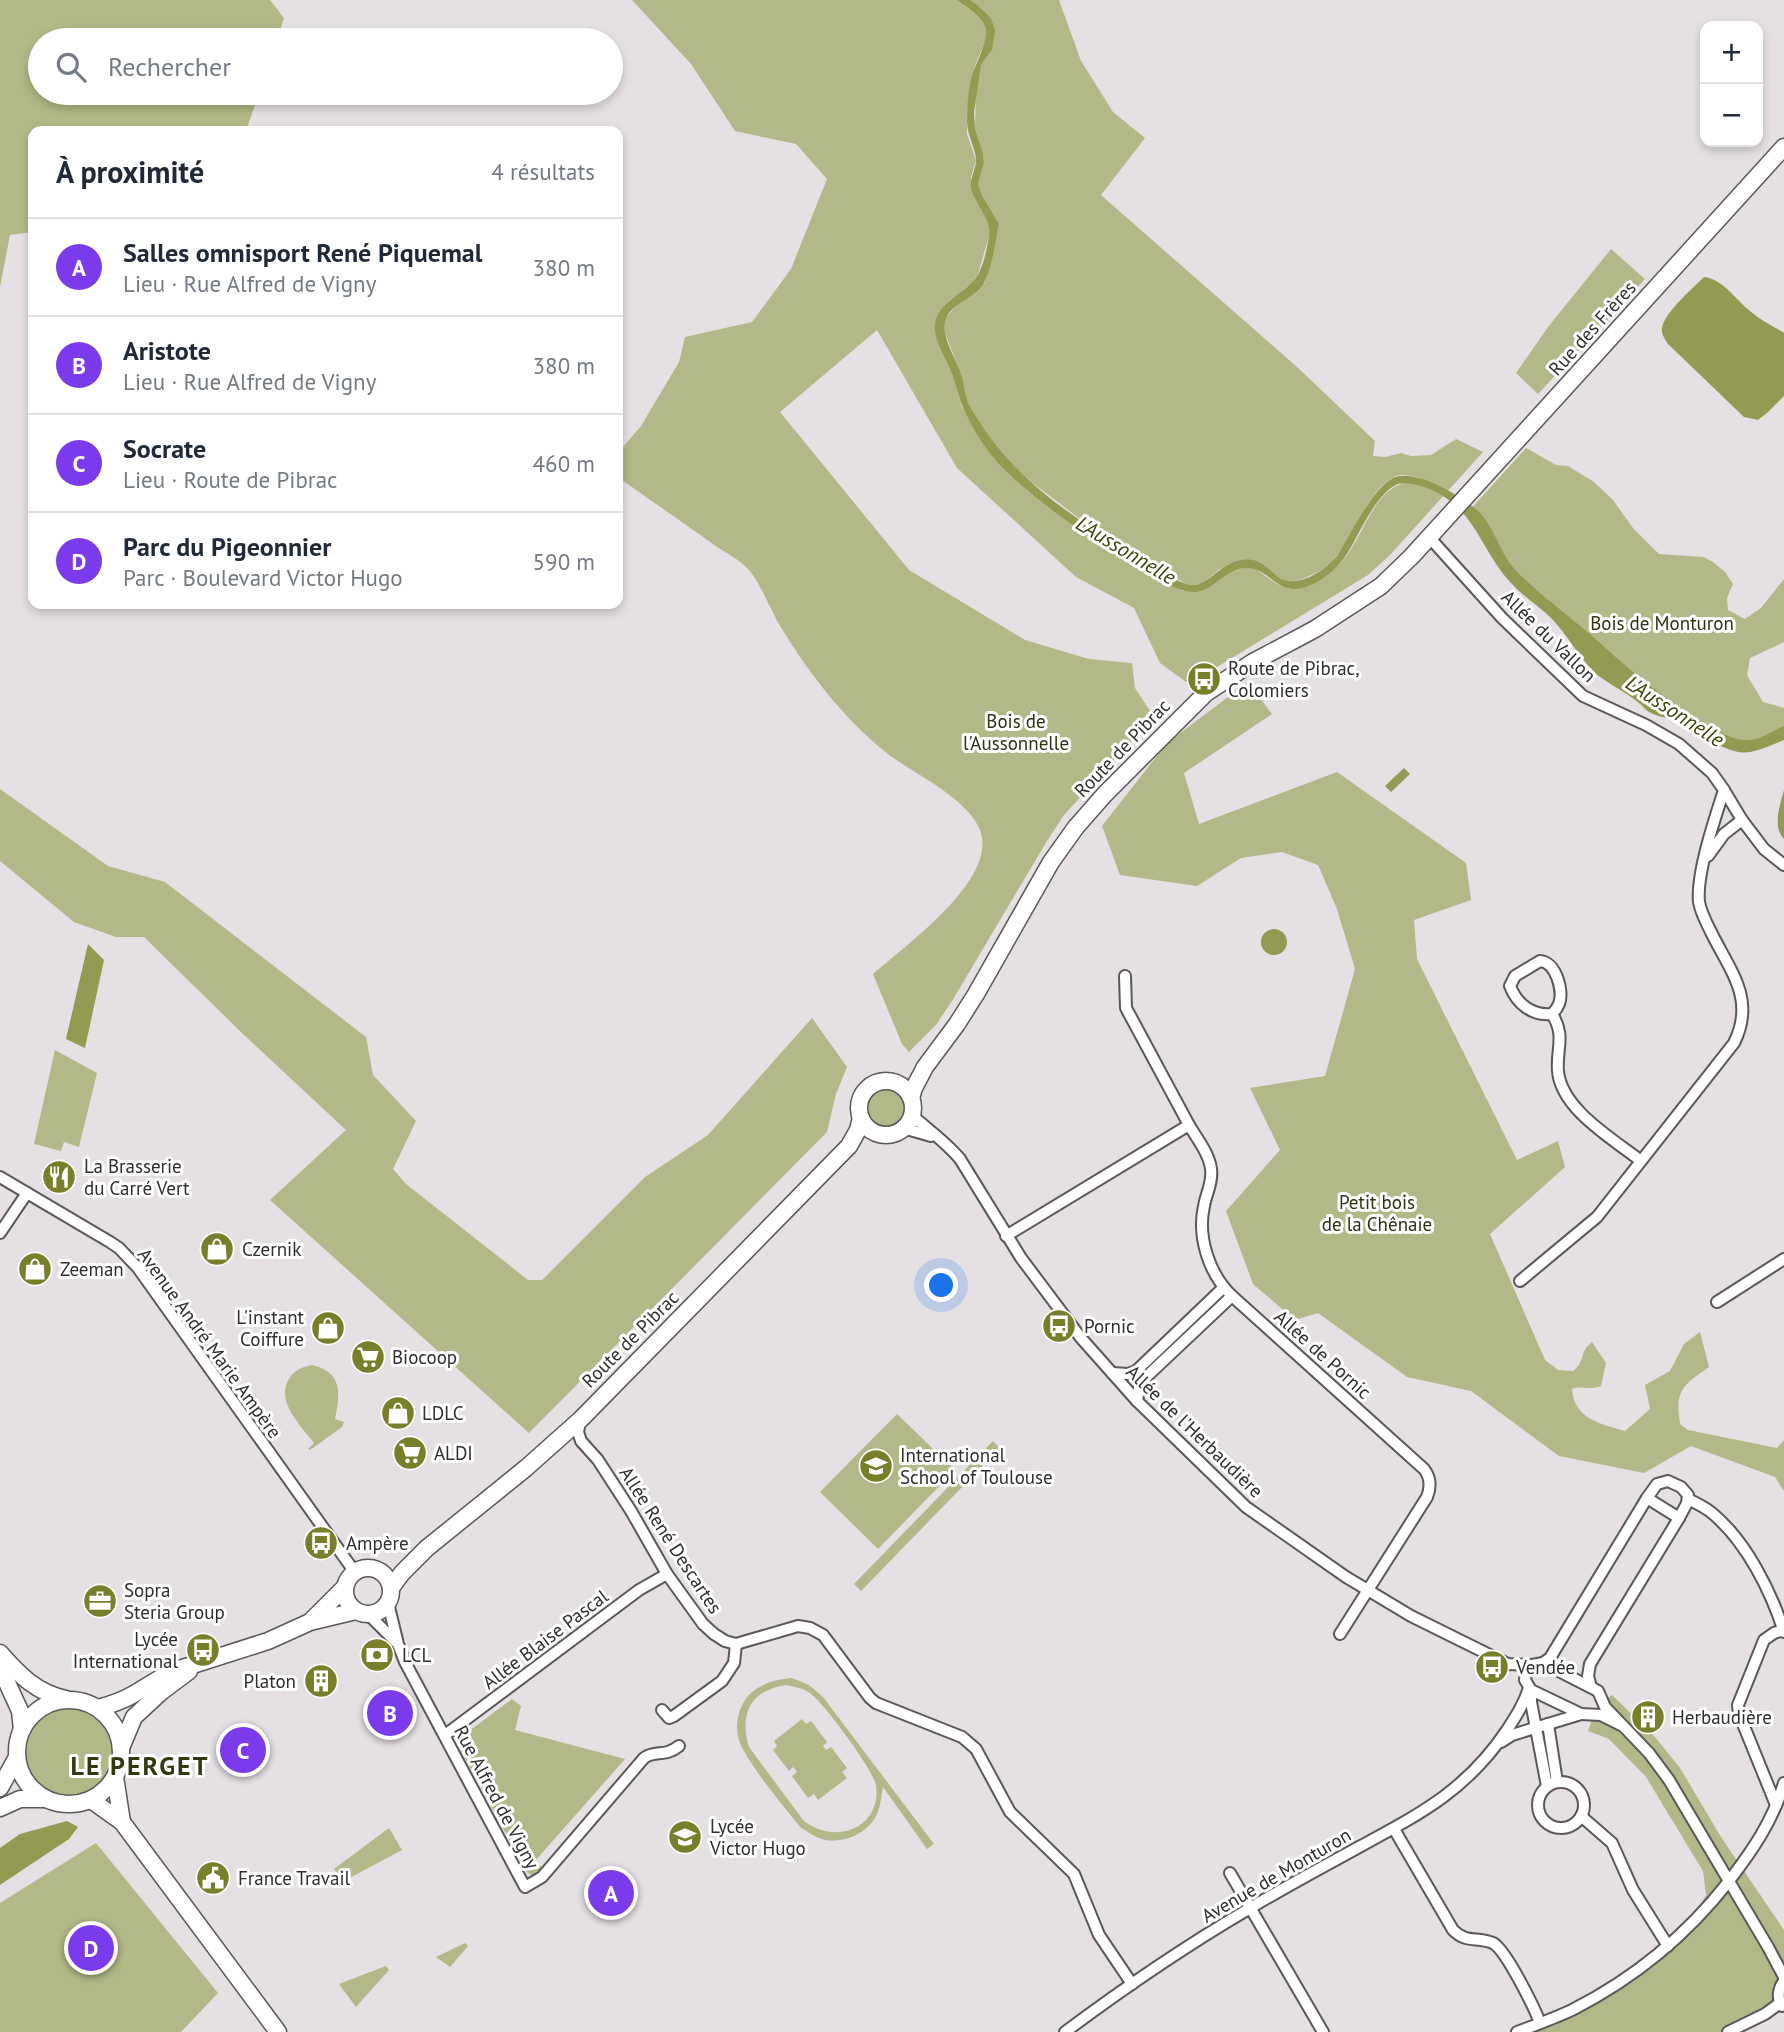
<!DOCTYPE html>
<html lang="fr">
<meta charset="utf-8">
<style>
:root{--surface:#fff;--page:#f6f6f7;--text:#1f2937;--muted:#747a83;--line:#e0e1e3;--accent:#7c3aed}
body{margin:0;font-family:"PT Sans",sans-serif;background:var(--page);color:var(--text)}
.controls{position:absolute;right:21px;top:21px;display:grid;overflow:hidden;border-radius:14px;box-shadow:0 4px 10px #0003}
.controls button{width:63px;height:63px;display:grid;place-items:center;padding:0;border:0;border-bottom:2px solid var(--line);background:var(--surface);color:var(--text);font:35px sans-serif}
.you{position:absolute;left:942px;top:1286px;width:24px;height:24px;margin:-18px;border:5px solid #fff;border-radius:50%;background:#1a73e8;box-shadow:0 0 0 10px #1a73e833}
.badge{display:grid;place-items:center;width:46px;height:46px;border-radius:50%;background:var(--accent);color:#fff;font-size:23px;font-weight:700}
.pin{position:absolute;translate:-50% -50%;border:4px solid #fff;box-shadow:0 2px 7px #0006}
.list{margin:0;padding:0;list-style:none}
h2{display:flex;justify-content:space-between;align-items:center;height:91px;margin:0;padding:0 28px;font-size:30px}
h2 small{font-size:23px;font-weight:400;color:var(--muted)}
.list li{display:grid;grid-template-columns:46px 1fr auto;gap:21px;align-items:center;box-sizing:border-box;height:98px;padding:0 28px;border-top:2px solid var(--line)}
.list b{display:block;font-size:26px;white-space:nowrap}
.list p{margin:0;font-size:23px;white-space:nowrap;color:var(--muted)}
.list em{font-size:23px;font-style:normal;color:var(--muted)}
.icon{flex:none;width:38px;height:38px;fill:none;stroke:currentColor;stroke-width:2;stroke-linecap:round;stroke-linejoin:round}
.map{position:relative;flex:none;width:1784px;height:2032px;overflow:hidden}
.search{position:absolute;background:var(--surface);box-shadow:0 4px 10px #0003;left:28px;top:28px;width:595px;height:77px;display:flex;align-items:center;gap:18px;box-sizing:border-box;padding:0 24px;border-radius:38px;color:var(--muted);font-size:26px}
.panel{position:absolute;background:var(--surface);box-shadow:0 4px 10px #0003;left:28px;top:126px;width:595px;height:483px;border-radius:14px}
.map>svg:first-child{display:block}
.green{fill:#b2b887;fill-rule:evenodd}
.water{fill:#939a52}
.lines{fill:none;stroke-linecap:round;stroke-linejoin:round}
.street-casing{stroke:#5b575a;stroke-width:14}
.secondary-casing{stroke:#5b575a;stroke-width:19}
.street{stroke:#fff;stroke-width:10}
.secondary{stroke:#fff;stroke-width:16}
.labels{text-anchor:middle;dominant-baseline:central;stroke-width:6;stroke-linejoin:round;paint-order:stroke}
.street-label{font-size:19px;fill:#2f2d2e;stroke:#fff}
.park-label{font-size:19px;fill:#2f3111;stroke:#fff}
.poi-label{font-size:19px;fill:#2f2d2e;stroke:#fff;text-anchor:start}
.water-label{font-size:21px;font-style:italic;fill:#3f4209;stroke:#fff}
.district-label{font-size:26px;font-weight:bold;letter-spacing:2px;fill:#34380f;stroke:#fff}
</style>
<div class="map">
<svg width="1784" height="2032" viewBox="0 0 1784 2032">
<rect width="100%" height="100%" fill="#e5e0e4"/>
<g class="green">
<path d="M0 0H270L284 18 277 40H40V93H259L246 131H33V232L10 235 0 287Z"/>
<path d="M632 0H957L979 17 986 27 987 38 977 60 970 82 967 117V134L976 160 971 177 975 200 990 224 989 236 978 274 972 283 949 301 935 323 936 334 951 371 962 407 986 448 1028 491 1111 551 1168 584 1183 591 1212 586 1230 573 1243 568H1254L1277 584 1290 589C1304 583 1321 578 1334 569 1356 554 1367 507 1390 490 1399 483 1410 482 1420 478 1412 476 1401 473 1394 477 1365 492 1353 543 1330 564 1324 570 1315 573 1307 577 1301 580 1293 582 1286 581 1276 578 1267 568 1260 562L1220 569 1202 583 1195 585 1186 584 1130 552 1080 519 1029 480 1002 455 981 426 966 398 961 374 945 333 944 320 958 304 978 291 985 282 999 224 982 195 978 184 984 163 983 153 975 129 976 90 981 65 992 50 991 18 970 0H1059L1081 61 1113 112 1145 138 1101 195 1297 367 1375 441 1373 456 1385 457 1401 453 1411 456 1431 455 1456 439 1483 452 1390 555 1368 575 1189 684 1160 663 1134 608 1076 577 957 468 877 330 780 412 909 570 1025 640 1089 659 1132 663 1135 688 1154 717 1064 815 1047 841 952 1001 936 1025 909 1052 902 1044 873 974C905 946 990 885 982 837 976 802 914 774 888 754 846 721 810 675 782 629 771 612 761 583 748 569 739 559 724 552 713 544 683 523 652 501 622 480L618 469V453L641 426 679 362 685 337 752 322 791 269 827 179 796 144 735 131 691 64Z"/>
<path d="M1611 249 1645 279 1538 394 1516 373 1548 327Z"/>
<path d="M1526 448 1556 465 1568 466 1594 482 1613 500 1633 528 1659 554 1704 557 1713 562 1725 572 1733 584 1727 598 1728 610 1745 619 1761 608 1784 579V642L1750 658 1747 675 1763 702 1784 708V737L1736 751 1626 680 1518 581 1469 511Z"/>
<path d="M1248 682 1272 714 1184 773 1199 824 1337 772 1466 863 1471 900 1414 920 1417 959 1517 1160 1558 1141 1565 1167 1490 1234 1545 1360 1558 1370 1573 1371C1587 1360 1578 1353 1592 1342L1606 1363 1601 1386C1588 1391 1582 1385 1572 1389 1574 1419 1601 1424 1625 1431L1650 1409 1645 1385 1670 1371 1684 1344 1700 1332 1709 1367C1682 1386 1675 1390 1680 1424L1688 1430 1777 1448 1784 1440V1491L1775 1477 1691 1446 1644 1473 1559 1456 1471 1391 1407 1377 1318 1313 1295 1320 1253 1284 1226 1211 1280 1150 1250 1088 1325 1076 1355 969 1337 909 1318 865 1282 852 1241 858 1197 886 1120 875 1102 826 1167 743Z"/>
<path d="M0 789 108 866 165 882 366 1037 373 1075 416 1121 393 1169 406 1184 528 1280H542L645 1177 708 1135 812 1018 847 1067 836 1094 827 1132 529 1433 270 1200 346 1130 243 1034 144 937H116L74 922 0 861Z"/>
<path d="M55 1050 97 1073 79 1147 64 1142 61 1151 34 1144Z"/>
<circle cx="886" cy="1107" r="19"/>
<path d="M312 1365C343 1372 340 1394 335 1419L344 1422 342 1427 310 1450 308 1449 314 1443C301 1426 275 1401 289 1379 294 1370 302 1367 312 1365Z"/>
<path d="M897 1414 955 1470 878 1549 820 1492Z"/>
<path d="M993 1441 1000 1448 861 1591 854 1584Z"/>
<path d="M792 1678 809 1685 823 1697 934 1844 927 1849 883 1787C881 1796 881 1805 877 1814 868 1833 846 1843 825 1840 816 1838 808 1832 800 1827 785 1807 743 1759 738 1737 735 1723 739 1707 748 1696 761 1683 773 1680 792 1678ZM786 1685C795 1687 804 1688 811 1694 824 1703 874 1771 876 1785 882 1829 834 1846 803 1820L749 1747C739 1715 750 1690 786 1685Z"/>
<path d="M1612 1695 1655 1737 1680 1768 1721 1837 1784 1930V2001L1728 2032H1517L1605 1991 1688 1927 1706 1895 1703 1871 1646 1777 1609 1739 1588 1731C1593 1716 1599 1704 1612 1695Z"/>
<path d="M512 1699 521 1706 515 1730 625 1759 535 1861 543 1868 540 1872 533 1876 527 1872 460 1749 466 1745 461 1737Z"/>
<circle cx="70" cy="1751" r="45"/>
<path d="M802 1719 806 1724 811 1721 827 1742 823 1746 826 1750 831 1747 847 1768 842 1772 847 1778 818 1800 814 1794 808 1798 792 1776 797 1772 793 1767 789 1771 773 1750 777 1746 774 1741Z"/>
<path d="M389 1828 402 1850 344 1881 334 1869Z"/>
<path d="M96 1843 218 1993 181 2032H0V1903Z"/>
<path d="M465 1943 468 1946 450 1967 436 1957Z"/>
<path d="M386 1966 389 1970 356 2007 339 1984Z"/>
</g>
<g class="water">
<path d="M957 0H970L977 5 991 18 995 31 992 50 981 65 974 112 975 129 983 153 984 163 978 184 982 195 999 224C995 242 993 263 985 281 976 302 940 303 945 332 947 345 955 358 960 371 964 381 964 392 968 402 1004 473 1072 518 1139 557 1152 565 1179 586 1195 585 1210 584 1226 556 1252 560 1263 561 1270 571 1278 577 1297 590 1326 570 1338 555 1350 535 1373 488 1393 478 1414 467 1464 497 1479 512 1494 527 1499 550 1512 566 1517 573 1525 579 1531 585 1553 605 1578 623 1600 643 1626 667 1716 745 1750 740 1762 739 1773 730 1784 726V740C1748 755 1740 759 1706 737 1697 732 1689 725 1680 721 1671 717 1659 718 1651 713 1646 711 1643 706 1639 703 1626 692 1608 684 1595 673 1579 657 1568 636 1552 619 1540 607 1524 597 1512 584 1478 548 1475 503 1421 486 1415 484 1405 482 1398 484 1375 493 1358 538 1345 557 1335 571 1318 584 1302 588 1276 594 1269 568 1247 568 1226 568 1214 592 1193 592 1175 591 1159 579 1144 570 1095 541 1043 508 1002 467 986 451 974 431 964 410 959 399 956 386 952 374 947 359 933 341 935 324 938 303 963 294 975 279 983 269 987 249 989 236 992 217 974 206 971 187 970 177 977 167 976 158 974 145 967 134 967 121 967 109 968 95 970 83 973 67 991 38 985 26 980 15 966 7 957 0Z"/>
<path d="M1704 277C1723 279 1736 300 1750 311 1760 320 1773 326 1784 333V396L1767 413 1758 420 1744 417 1668 344C1665 339 1661 334 1662 328 1664 313 1693 288 1704 277Z"/>
<path d="M1404 768 1410 774 1391 792 1385 786Z"/>
<path d="M1784 790V839C1772 827 1780 805 1784 790Z"/>
<circle cx="1274" cy="942" r="13"/>
<path d="M88 944 104 960 85 1048 66 1039Z"/>
<path d="M67 1821 78 1827 69 1839 0 1885V1848L20 1834Z"/>
</g>
<g class="lines">
<g class="street-casing">
<g id="street">
<path d="M1429 537 1502 618 1583 696 1646 725 1679 744 1712 773 1724 790C1715 818 1696 874 1699 902 1701 913 1706 922 1711 932 1730 971 1756 999 1734 1043L1597 1217 1520 1281"/>
<path d="M1724 790 1742 820"/>
<path d="M1708 856 1724 834 1742 820 1764 849 1784 865"/>
<path d="M1540 961C1556 962 1564 991 1559 1004 1557 1009 1556 1010 1552 1014 1532 1016 1517 1004 1510 986L1515 976Z"/>
<path d="M1125 976 1126 1008 1189 1125"/>
<path d="M1552 1014C1566 1036 1556 1049 1558 1071 1561 1109 1613 1139 1641 1161"/>
<path d="M912 1115C928 1130 946 1142 960 1159L1021 1258 1081 1338 1137 1401 1246 1507 1346 1577 1411 1616 1508 1664 1532 1665"/>
<path d="M903 1128 931 1136"/>
<path d="M0 1177 110 1242 119 1248 138 1268 354 1571"/>
<path d="M0 1233 27 1193"/>
<path d="M1006 1236 1189 1125C1197 1139 1209 1153 1211 1169 1213 1182 1206 1194 1204 1206 1197 1237 1209 1274 1232 1296L1424 1469C1431 1478 1431 1487 1427 1497L1340 1634"/>
<path d="M1717 1302 1784 1259"/>
<path d="M1112 1373 1128 1374 1136 1371 1223 1288"/>
<path d="M1137 1401 1139 1388 1144 1379 1232 1296"/>
<path d="M580 1421 578 1432 581 1441 598 1460 631 1511 667 1574 703 1624 714 1634 725 1641 736 1644 798 1626 810 1628 823 1635 870 1698 876 1703 962 1737 976 1749 1010 1812 1074 1874 1099 1935 1132 1984"/>
<path d="M1668 1481 1681 1487 1688 1495 1687 1503 1679 1518 1647 1498 1657 1484Z"/>
<path d="M1688 1499C1696 1503 1705 1507 1712 1513 1746 1541 1771 1591 1784 1632"/>
<path d="M388 1603 398 1644 405 1662 525 1887 542 1877 644 1758C656 1749 664 1758 679 1746"/>
<path d="M368 1614 396 1642"/>
<path d="M1543 1663 1550 1658 1647 1498"/>
<path d="M1591 1687 1588 1676 1590 1664 1679 1518"/>
<path d="M1531 1693V1702L1547 1786"/>
<path d="M662 1710 669 1718 674 1716 722 1681 734 1663 736 1644"/>
<path d="M1548 1724 1557 1782"/>
<path d="M1621 1725 1601 1715 1581 1714 1531 1690 1525 1680 1526 1672 1532 1665 1543 1663 1598 1691 1605 1707 1649 1753 1669 1780 1768 1947 1784 1977"/>
<path d="M445 1735 639 1590 667 1574"/>
<path d="M1501 1742 1512 1735 1581 1714"/>
<circle cx="1561" cy="1805" r="23"/>
<path d="M1776 1805 1739 1714 1738 1705 1764 1640 1774 1633 1783 1630"/>
<path d="M1581 1816 1612 1843 1633 1890 1668 1946"/>
<path d="M1394 1829 1453 1930C1467 1944 1477 1936 1493 1943 1506 1950 1534 2007 1540 2023"/>
<path d="M1230 1873 1323 2032"/>
<path d="M1782 2006C1777 1998 1778 1989 1784 1981"/>
<path d="M1065 2032C1124 1988 1184 1947 1247 1910 1283 1888 1321 1868 1359 1847 1420 1814 1467 1790 1507 1730 1516 1716 1524 1704 1529 1688"/>
<path d="M1517 2032C1536 2025 1555 2018 1572 2010 1633 1979 1687 1935 1729 1881 1752 1851 1773 1821 1784 1783"/>
<path d="M1728 2032 1765 2014 1780 2003"/>
</g>
</g>
<g class="secondary-casing">
<g id="secondary">
<circle cx="886" cy="1108" r="27"/>
<path d="M911 1098 914 1088 925 1067 957 1024 976 994 1051 862 1076 827 1105 794 1206 693 1253 662 1315 629 1381 586 1412 556 1784 147"/>
<circle cx="368" cy="1591" r="23"/>
<path d="M391 1588 402 1573 427 1548 526 1468 581 1419 849 1146 858 1130 861 1118"/>
<path d="M312 1620 344 1588"/>
<path d="M0 1653C19 1675 37 1693 66 1699"/>
<path d="M0 1667 20 1711 22 1730"/>
<circle cx="69" cy="1752" r="52"/>
<path d="M98 1708C110 1705 122 1701 134 1694 153 1683 171 1669 193 1665L268 1641 310 1622 356 1611"/>
<path d="M121 1748 134 1717 161 1692 189 1671"/>
<path d="M115 1777 122 1822"/>
<path d="M0 1788 17 1757"/>
<path d="M91 1800 122 1822 278 2032"/>
<path d="M0 1808 20 1799H45"/>
</g>
</g>
<use href="#street" class="street"/>
<use href="#secondary" class="secondary"/>
</g>
<defs>
<g id="bus-disc" transform="scale(1.75)"><circle r="9.5" fill="#787e29" stroke="#fff"/><path d="M-5-6H5V4H4V6H2V4H-2V6H-4V4H-5ZM-3.5-4V0h7V-4ZM-3.5 1.2v1.5H-2V1.2ZM2 1.2v1.5H3.5V1.2Z" fill="#fff"/></g>
<g id="restaurant-disc" transform="scale(1.75)"><circle r="9.5" fill="#787e29" stroke="#fff"/><path d="M-5-6h1v4h1v-4h1v4h1v-4h1v5L-1.5 .5V6h-2V.5L-5-1ZM5-6V6H3V1.5H1.5Q1.5-4 5-6Z" fill="#fff"/></g>
<g id="shop-disc" transform="scale(1.75)"><circle r="9.5" fill="#787e29" stroke="#fff"/><path d="M-5-2.5h2.3a2.7 3.5 0 0 1 5.4 0H5L5.5 6h-11ZM-1.5-2.5h3a1.5 2.3 0 0 0-3 0Z" fill="#fff"/></g>
<g id="supermarket-disc" transform="scale(1.75)"><circle r="9.5" fill="#787e29" stroke="#fff"/><path d="M-6-5.5h2.5l.6 2H6L4.5 2H-2.5L-4.4-4H-6ZM-1.5 3.2a1.3 1.3 0 1 0 .1 0ZM3 3.2a1.3 1.3 0 1 0 .1 0Z" fill="#fff"/></g>
<g id="school-disc" transform="scale(1.75)"><circle r="9.5" fill="#787e29" stroke="#fff"/><path d="M0-5L7-2L0 1L-7-2ZM-4 1L0 2.5L4 1V4Q0 6-4 4Z" fill="#fff"/></g>
<g id="office-disc" transform="scale(1.75)"><circle r="9.5" fill="#787e29" stroke="#fff"/><path d="M-6-3h4V-5.5h4V-3h4V5H-6ZM-1-4.5V-3h2v-1.5ZM-6 0V1H6V0Z" fill="#fff"/></g>
<g id="bank-disc" transform="scale(1.75)"><circle r="9.5" fill="#787e29" stroke="#fff"/><path d="M-6-4H6V4H-6ZM0-2.3a2.3 2.3 0 1 0 0 4.6a2.3 2.3 0 1 0 0-4.6Z" fill="#fff"/></g>
<g id="building-disc" transform="scale(1.75)"><circle r="9.5" fill="#787e29" stroke="#fff"/><path d="M-4-6H4V6H1V3H-1V6H-4ZM-2.5-4.3h1.7v1.8h-1.7ZM.8-4.3h1.7v1.8H.8ZM-2.5-1h1.7V.8h-1.7ZM.8-1h1.7V.8H.8Z" fill="#fff"/></g>
<g id="civic-disc" transform="scale(1.75)"><circle r="9.5" fill="#787e29" stroke="#fff"/><path d="M-.6-6.5H3V-4.5H.6V-3L4-1V1h2V6H-6V1h2V-1L-.6-3ZM-1.2 2.5V6h2.4V2.5Z" fill="#fff"/></g>
</defs>
<g fill-rule="evenodd">
<use href="#bus-disc" x="1204" y="679"/>
<use href="#restaurant-disc" x="59" y="1177"/>
<use href="#shop-disc" x="217" y="1249"/>
<use href="#shop-disc" x="35" y="1269"/>
<use href="#bus-disc" x="1059" y="1326"/>
<use href="#shop-disc" x="328" y="1328"/>
<use href="#supermarket-disc" x="368" y="1357"/>
<use href="#shop-disc" x="398" y="1413"/>
<use href="#supermarket-disc" x="410" y="1453"/>
<use href="#school-disc" x="876" y="1466"/>
<use href="#bus-disc" x="321" y="1543"/>
<use href="#office-disc" x="100" y="1601"/>
<use href="#bus-disc" x="203" y="1650"/>
<use href="#bank-disc" x="377" y="1655"/>
<use href="#bus-disc" x="1492" y="1667"/>
<use href="#building-disc" x="321" y="1681"/>
<use href="#building-disc" x="1648" y="1717"/>
<use href="#school-disc" x="685" y="1837"/>
<use href="#civic-disc" x="213" y="1878"/>
</g>
<g class="labels">
<g class="street-label">
<text transform="translate(1592 328) rotate(-48)">Rue des Frères</text>
<text transform="translate(1549 636) rotate(44)">Allée du Vallon</text>
<text transform="translate(1122 748) rotate(-46)">Route de Pibrac</text>
<text transform="translate(630 1339) rotate(-45)">Route de Pibrac</text>
<text transform="translate(210 1343) rotate(54)">Avenue André Marie Ampère</text>
<text transform="translate(1323 1354) rotate(42)">Allée de Pornic</text>
<text transform="translate(1195 1431) rotate(44)">Allée de l'Herbaudière</text>
<text transform="translate(671 1540) rotate(57)">Allée René Descartes</text>
<text transform="translate(545 1639) rotate(-37)">Allée Blaise Pascal</text>
<text transform="translate(497 1797) rotate(62)">Rue Alfred de Vigny</text>
<text transform="translate(1276 1875) rotate(-30)">Avenue de Monturon</text>
</g>
<g class="park-label">
<text x="1662" y="623">Bois de Monturon</text>
<text x="1016" y="721">Bois de<tspan x="1016" dy="22">l'Aussonnelle</tspan></text>
<text x="1377" y="1202">Petit bois<tspan x="1377" dy="22">de la Chênaie</tspan></text>
</g>
<g class="poi-label">
<text x="1228" y="668">Route de Pibrac,<tspan x="1228" dy="22">Colomiers</tspan></text>
<text x="84" y="1166">La Brasserie<tspan x="84" dy="22">du Carré Vert</tspan></text>
<text x="242" y="1249">Czernik</text>
<text x="60" y="1269">Zeeman</text>
<text x="304" y="1317" text-anchor="end">L'instant<tspan x="304" dy="22">Coiffure</tspan></text>
<text x="1084" y="1326">Pornic</text>
<text x="392" y="1357">Biocoop</text>
<text x="422" y="1413">LDLC</text>
<text x="434" y="1453">ALDI</text>
<text x="900" y="1455">International<tspan x="900" dy="22">School of Toulouse</tspan></text>
<text x="346" y="1543">Ampère</text>
<text x="124" y="1590">Sopra<tspan x="124" dy="22">Steria Group</tspan></text>
<text x="178" y="1639" text-anchor="end">Lycée<tspan x="178" dy="22">International</tspan></text>
<text x="402" y="1655">LCL</text>
<text x="1516" y="1667">Vendée</text>
<text x="296" y="1681" text-anchor="end">Platon</text>
<text x="1672" y="1717">Herbaudière</text>
<text x="710" y="1826">Lycée<tspan x="710" dy="22">Victor Hugo</tspan></text>
<text x="238" y="1878">France Travail</text>
</g>
<g class="water-label">
<text transform="translate(1126 550) rotate(31)">L'Aussonnelle</text>
<text transform="translate(1675 711) rotate(33)">L'Aussonnelle</text>
</g>
<g class="district-label">
<text x="140" y="1765">LE PERGET</text>
</g>
</g>
</svg>
<div class="controls">
<button>+</button>
<button>−</button>
</div>
<div class="you"></div>
<div class="pin badge" style="left:611px;top:1893px">A</div>
<div class="pin badge" style="left:390px;top:1713px">B</div>
<div class="pin badge" style="left:243px;top:1750px">C</div>
<div class="pin badge" style="left:91px;top:1948px">D</div>
<div class="search"><svg class="icon" aria-label="search" viewBox="0 0 24 24"><circle cx="10" cy="10" r="6"/><path d="M15 15l6 6"/></svg>Rechercher</div>
<section class="panel">
<h2>À proximité<small>4 résultats</small></h2>
<ul class="list">
<li><span class="badge">A</span><div><b>Salles omnisport René Piquemal</b><p>Lieu · Rue Alfred de Vigny</p></div><em>380 m</em></li>
<li><span class="badge">B</span><div><b>Aristote</b><p>Lieu · Rue Alfred de Vigny</p></div><em>380 m</em></li>
<li><span class="badge">C</span><div><b>Socrate</b><p>Lieu · Route de Pibrac</p></div><em>460 m</em></li>
<li><span class="badge">D</span><div><b>Parc du Pigeonnier</b><p>Parc · Boulevard Victor Hugo</p></div><em>590 m</em></li>
</ul>
</section>
</div>
